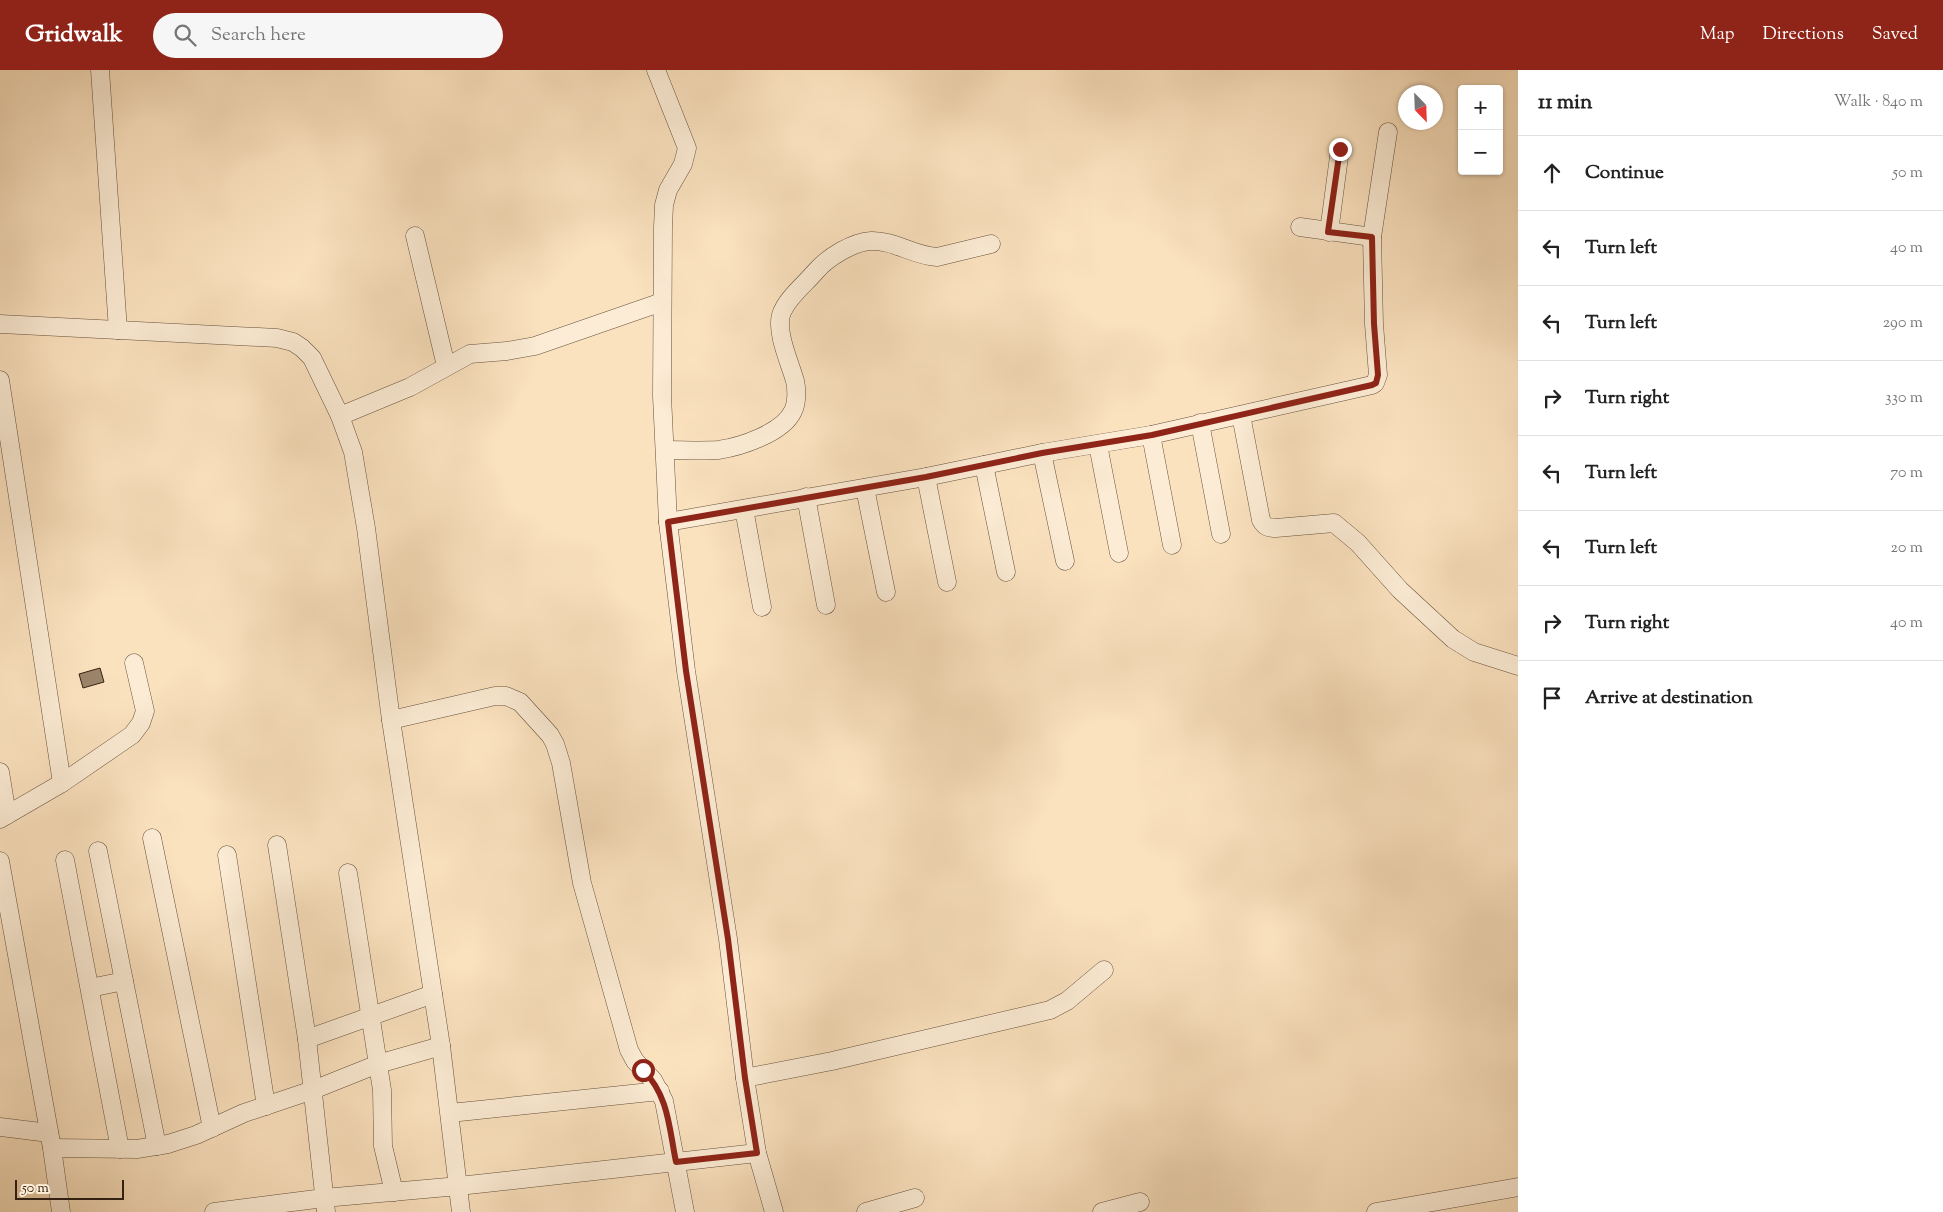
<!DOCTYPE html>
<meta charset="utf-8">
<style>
:root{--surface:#fff;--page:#f6f6f6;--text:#222;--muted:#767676;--line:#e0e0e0;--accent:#8f2418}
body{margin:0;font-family:"Sorts Mill Goudy",serif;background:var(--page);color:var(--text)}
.controls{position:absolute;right:15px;top:15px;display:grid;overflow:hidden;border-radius:5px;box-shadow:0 1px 4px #0004}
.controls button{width:45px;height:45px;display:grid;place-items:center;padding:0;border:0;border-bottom:1px solid var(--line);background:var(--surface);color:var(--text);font:25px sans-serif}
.compass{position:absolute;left:1398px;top:15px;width:45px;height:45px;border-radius:50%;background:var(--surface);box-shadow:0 1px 4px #0004;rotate:157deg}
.scale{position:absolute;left:15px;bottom:12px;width:109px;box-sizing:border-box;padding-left:5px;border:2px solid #342111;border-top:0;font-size:14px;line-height:18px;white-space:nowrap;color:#342111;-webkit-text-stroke:4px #fcecd5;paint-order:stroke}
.stop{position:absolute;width:15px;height:15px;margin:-11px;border:4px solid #8f2418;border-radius:50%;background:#fff}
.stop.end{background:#8f2418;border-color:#fff;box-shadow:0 1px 5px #0008}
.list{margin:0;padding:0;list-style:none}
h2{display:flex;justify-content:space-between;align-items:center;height:65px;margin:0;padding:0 20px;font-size:21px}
h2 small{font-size:16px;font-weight:400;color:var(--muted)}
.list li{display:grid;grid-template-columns:32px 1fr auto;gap:15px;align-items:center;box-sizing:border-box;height:75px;padding:0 20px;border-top:1px solid var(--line)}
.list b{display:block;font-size:19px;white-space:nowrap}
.list em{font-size:16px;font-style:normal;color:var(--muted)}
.icon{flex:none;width:28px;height:28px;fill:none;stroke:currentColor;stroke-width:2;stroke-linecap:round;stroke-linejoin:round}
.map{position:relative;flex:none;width:1518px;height:1142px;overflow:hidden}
header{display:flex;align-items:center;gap:30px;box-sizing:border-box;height:70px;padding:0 25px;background:var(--accent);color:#fff}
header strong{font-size:24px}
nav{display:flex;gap:28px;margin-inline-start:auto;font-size:18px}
.search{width:350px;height:45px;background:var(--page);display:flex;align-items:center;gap:12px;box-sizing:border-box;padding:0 18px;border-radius:28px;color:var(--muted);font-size:19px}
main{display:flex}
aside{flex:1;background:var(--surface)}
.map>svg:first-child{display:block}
.building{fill:#9b856b;stroke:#342111}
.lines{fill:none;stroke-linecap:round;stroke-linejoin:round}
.minor-casing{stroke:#66513c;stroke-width:19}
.minor{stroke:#fcecd5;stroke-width:18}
.route{stroke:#8f2418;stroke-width:6}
</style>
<header>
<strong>Gridwalk</strong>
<div class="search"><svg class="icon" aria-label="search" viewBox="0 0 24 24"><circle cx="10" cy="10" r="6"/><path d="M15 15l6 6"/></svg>Search here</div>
<nav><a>Map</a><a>Directions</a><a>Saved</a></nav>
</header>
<main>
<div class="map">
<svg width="1518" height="1142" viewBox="0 0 1518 1142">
<rect width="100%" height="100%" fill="#fbe2bf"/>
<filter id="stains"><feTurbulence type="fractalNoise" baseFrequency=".004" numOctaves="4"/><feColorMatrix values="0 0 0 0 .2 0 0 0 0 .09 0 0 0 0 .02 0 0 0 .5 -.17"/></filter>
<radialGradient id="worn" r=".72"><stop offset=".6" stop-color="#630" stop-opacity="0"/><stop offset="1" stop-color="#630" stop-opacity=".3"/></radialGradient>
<path class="building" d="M100 598 104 612 83 618 79 604Z"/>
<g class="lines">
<g class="minor-casing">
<g id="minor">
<path d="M100 0 118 260"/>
<path d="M656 0 687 78 683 94 668 120 664 135 663 157 662 326 668 452 686 601 728 869 745 1008 757 1083 774 1142"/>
<path d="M1300 157 1372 167"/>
<path d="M1329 162 1340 79"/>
<path d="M415 166 446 296"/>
<path d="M0 254 277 268 293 272 302 278 312 288 340 346 353 382 366 458 391 650 441 976 461 1142"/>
<path d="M0 310 62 713"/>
<path d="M1241 345 1261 450C1265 457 1268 458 1276 458L1334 453 1358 473 1400 520 1453 569 1474 582 1518 596"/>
<path d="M340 346 410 317 470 284 507 281 535 276 662 232"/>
<path d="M1200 353 1221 464"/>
<path d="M1151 365 1172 475"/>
<path d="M1098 375 1119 483"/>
<path d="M665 380C682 380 701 381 718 380 740 377 783 363 793 341 797 333 797 320 795 311 790 293 776 263 781 245 786 229 805 214 816 201 828 187 853 172 871 171 894 170 914 186 937 187L991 174"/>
<path d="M1042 383 1065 491"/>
<path d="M984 395 1006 502"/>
<path d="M926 407 947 512"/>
<path d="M865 418 886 522"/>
<path d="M806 427 826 535"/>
<path d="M744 439 762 537"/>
<path d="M668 452 926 407 1042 383 1151 365 1372 315 1375 313 1378 305 1374 254 1372 167 1388 62"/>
<path d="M391 650 495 626H506L520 632 550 665 555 674 561 693 582 813 629 980 635 991 653 1010 664 1031 685 1142"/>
<path d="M0 702 7 745"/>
<path d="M0 749 62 713 132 665 141 653 145 641 134 593"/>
<path d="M152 768 212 1058"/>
<path d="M277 775 307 969 326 1142"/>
<path d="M98 781 157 1076"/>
<path d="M227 785 266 1036"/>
<path d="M65 790 120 1079"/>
<path d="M0 791 52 1078 61 1142"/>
<path d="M348 803 382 1020 383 1076 394 1122"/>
<path d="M90 918 124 911"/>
<path d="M307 969 433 924"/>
<path d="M745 1008 832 991 1050 940 1067 931 1104 900"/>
<path d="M450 1043 660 1021"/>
<path d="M0 1057 49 1063"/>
<path d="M52 1078 137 1079 168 1074 196 1065 244 1043 313 1020 378 994 441 976"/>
<path d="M214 1142 324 1128 459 1116 757 1083"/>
<path d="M866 1142 915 1128"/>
<path d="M1102 1142 1140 1132"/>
<path d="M1376 1142 1518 1117"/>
</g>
</g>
<use href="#minor" class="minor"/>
</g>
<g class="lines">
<path class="route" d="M643 1000C669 1026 669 1058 676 1092L757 1083 745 1008 728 869 686 601 668 452 926 407 1042 383 1152 365 1372 315 1376 313 1378 305 1374 254 1372 167 1328 162 1340 79"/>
</g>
<rect width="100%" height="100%" filter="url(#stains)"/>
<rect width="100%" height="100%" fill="url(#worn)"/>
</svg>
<div class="controls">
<button>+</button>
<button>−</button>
</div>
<svg class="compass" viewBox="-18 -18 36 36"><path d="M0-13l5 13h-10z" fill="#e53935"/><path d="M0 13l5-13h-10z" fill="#767676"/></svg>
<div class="scale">50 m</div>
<div class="stop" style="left:643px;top:1000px"></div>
<div class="stop end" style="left:1340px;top:79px"></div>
</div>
<aside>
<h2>11 min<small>Walk · 840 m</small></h2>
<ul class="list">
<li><svg class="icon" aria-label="ahead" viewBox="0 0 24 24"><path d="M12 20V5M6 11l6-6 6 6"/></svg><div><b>Continue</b></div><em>50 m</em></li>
<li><svg class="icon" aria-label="left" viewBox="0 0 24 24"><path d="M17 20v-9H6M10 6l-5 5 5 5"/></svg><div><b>Turn left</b></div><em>40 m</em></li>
<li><svg class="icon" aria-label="left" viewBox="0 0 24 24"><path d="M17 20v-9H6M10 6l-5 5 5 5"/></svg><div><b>Turn left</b></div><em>290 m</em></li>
<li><svg class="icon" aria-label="right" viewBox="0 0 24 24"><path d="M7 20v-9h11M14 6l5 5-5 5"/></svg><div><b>Turn right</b></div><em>330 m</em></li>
<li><svg class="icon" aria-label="left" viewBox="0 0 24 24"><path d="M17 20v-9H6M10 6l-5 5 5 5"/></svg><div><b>Turn left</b></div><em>70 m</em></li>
<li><svg class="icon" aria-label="left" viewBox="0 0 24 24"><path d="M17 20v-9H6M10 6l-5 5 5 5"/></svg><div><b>Turn left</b></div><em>20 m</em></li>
<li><svg class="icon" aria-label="right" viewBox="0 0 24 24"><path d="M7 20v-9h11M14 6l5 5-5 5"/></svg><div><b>Turn right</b></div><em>40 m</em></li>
<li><svg class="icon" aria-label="arrive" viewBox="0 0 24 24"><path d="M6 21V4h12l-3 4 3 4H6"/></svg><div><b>Arrive at destination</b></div></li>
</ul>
</aside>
</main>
